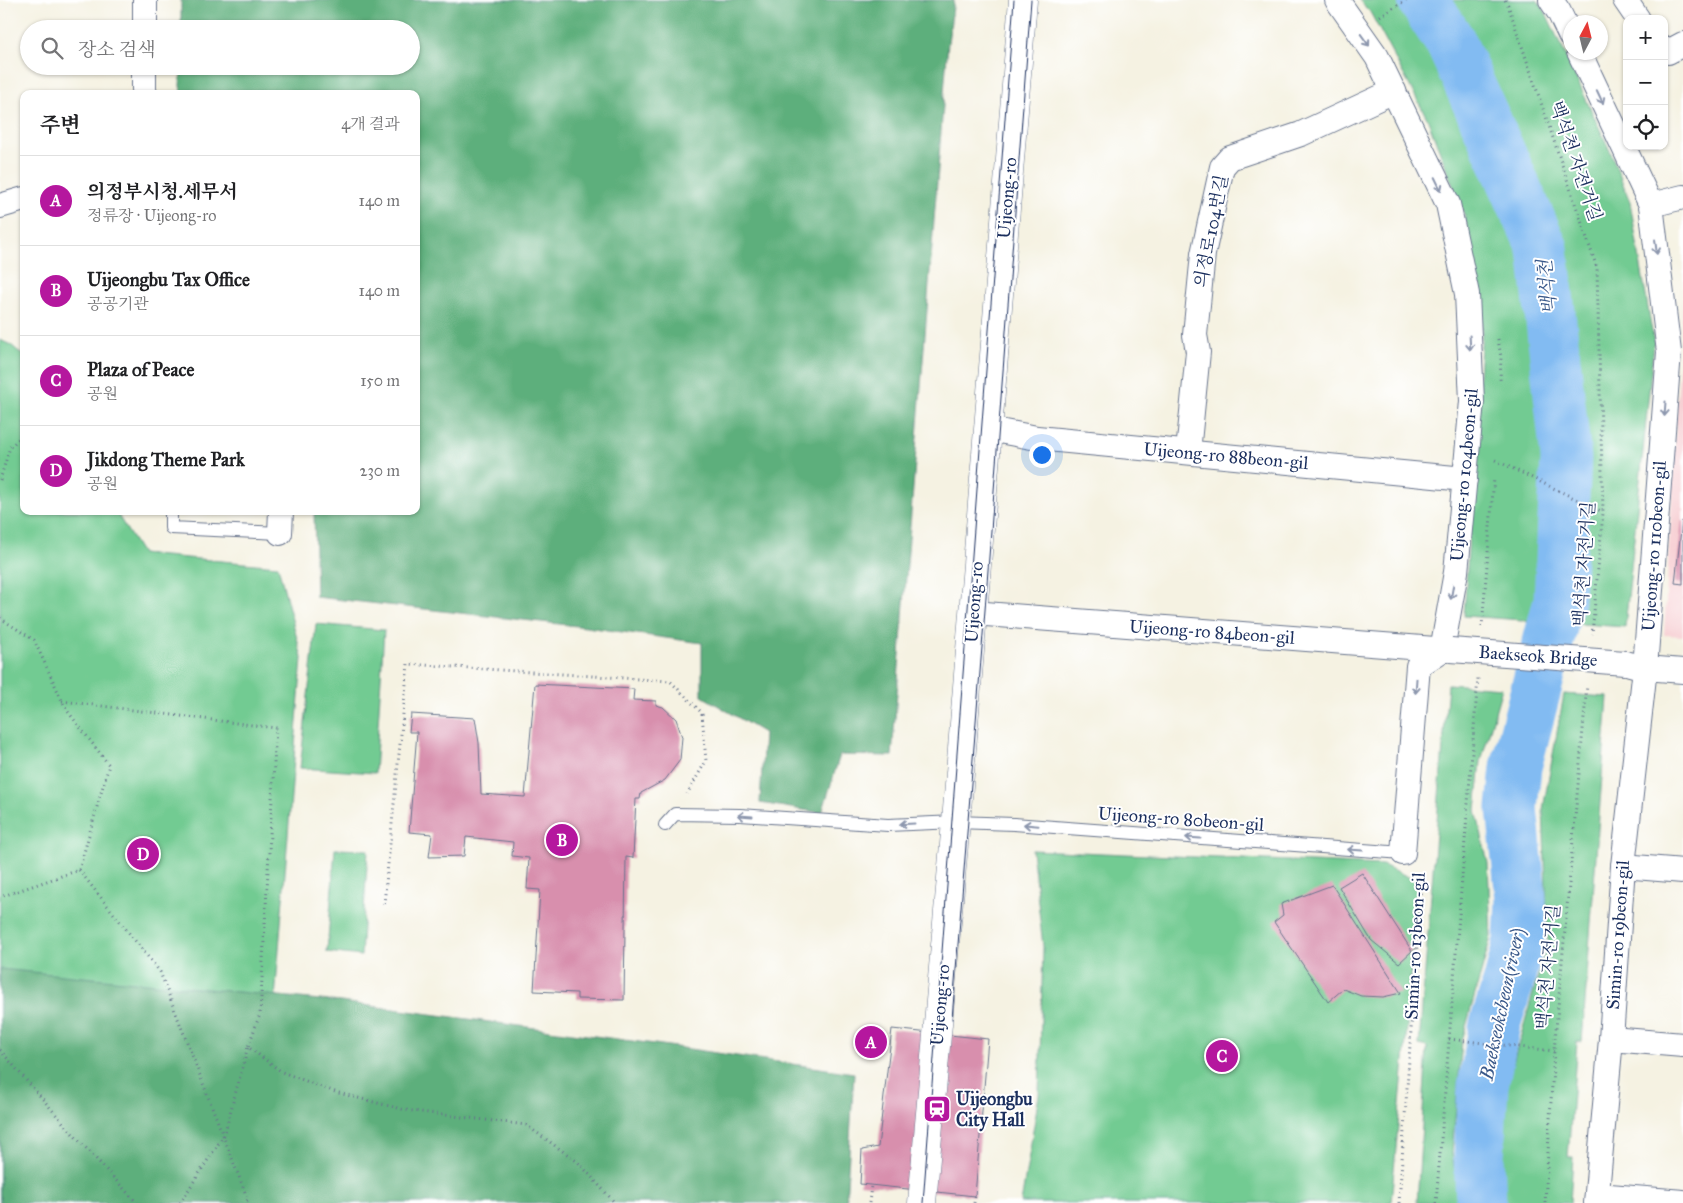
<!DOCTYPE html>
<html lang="ko">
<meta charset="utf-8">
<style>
:root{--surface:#fff;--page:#f6f6f6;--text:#202124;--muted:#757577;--line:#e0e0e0;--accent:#b5179e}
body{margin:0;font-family:"IM FELL Great Primer","Noto Serif KR",serif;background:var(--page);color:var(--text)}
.controls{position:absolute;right:15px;top:15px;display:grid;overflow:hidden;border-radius:10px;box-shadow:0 1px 4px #0004}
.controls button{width:45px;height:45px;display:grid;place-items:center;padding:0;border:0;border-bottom:1px solid var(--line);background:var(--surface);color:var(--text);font:25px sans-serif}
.compass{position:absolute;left:1563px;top:15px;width:45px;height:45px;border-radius:50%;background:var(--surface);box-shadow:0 1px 4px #0004;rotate:7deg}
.you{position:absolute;left:1041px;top:454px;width:18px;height:18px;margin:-12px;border:4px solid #fff;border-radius:50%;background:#1a73e8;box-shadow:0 0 0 8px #1a73e833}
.badge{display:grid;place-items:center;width:32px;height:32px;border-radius:50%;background:var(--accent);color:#fff;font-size:16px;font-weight:700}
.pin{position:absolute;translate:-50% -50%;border:2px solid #fff;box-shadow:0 1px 5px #0006}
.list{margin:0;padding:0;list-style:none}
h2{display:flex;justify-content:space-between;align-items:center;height:65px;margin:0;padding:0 20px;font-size:21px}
h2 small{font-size:16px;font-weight:400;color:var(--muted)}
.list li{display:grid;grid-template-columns:32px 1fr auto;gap:15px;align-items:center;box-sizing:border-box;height:90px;padding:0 20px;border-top:1px solid var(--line)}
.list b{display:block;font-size:19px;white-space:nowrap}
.list p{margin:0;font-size:16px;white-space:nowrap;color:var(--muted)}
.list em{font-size:16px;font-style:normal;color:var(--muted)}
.icon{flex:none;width:28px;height:28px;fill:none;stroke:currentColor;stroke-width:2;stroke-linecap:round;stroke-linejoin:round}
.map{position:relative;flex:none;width:1683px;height:1203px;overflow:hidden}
.search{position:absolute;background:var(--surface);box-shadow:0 1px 4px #0004;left:20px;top:20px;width:400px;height:55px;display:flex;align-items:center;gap:12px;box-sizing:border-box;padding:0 18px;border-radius:28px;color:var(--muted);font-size:19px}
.panel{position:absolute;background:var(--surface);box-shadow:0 1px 4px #0004;left:20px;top:90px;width:400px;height:425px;border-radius:10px}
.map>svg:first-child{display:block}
.built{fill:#f7cfd3}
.green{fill:#72cb92;stroke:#467d78}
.forest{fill:#5daf7c;stroke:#3c6f6d}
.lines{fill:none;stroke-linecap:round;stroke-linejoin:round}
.river{stroke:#82bbf2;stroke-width:51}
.building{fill:#d88fad}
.service-casing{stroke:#67738c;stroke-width:14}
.minor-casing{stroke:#67738c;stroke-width:26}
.tertiary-casing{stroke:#67738c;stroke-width:29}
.path{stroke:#67738c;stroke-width:3;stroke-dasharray:1 4;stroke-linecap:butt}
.service{stroke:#fff;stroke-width:12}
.minor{stroke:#fff;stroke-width:24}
.tertiary{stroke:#fff;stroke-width:28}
.tram{stroke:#1b2f5e;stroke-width:1}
.minor-bridge-casing{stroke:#67738c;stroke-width:26;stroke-linecap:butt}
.minor-bridge{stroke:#fff;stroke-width:24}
.oneway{stroke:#8d97ae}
.labels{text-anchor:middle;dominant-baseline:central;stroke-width:4;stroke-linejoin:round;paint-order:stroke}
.street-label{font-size:18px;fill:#1b2f5e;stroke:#fff}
.poi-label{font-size:18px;font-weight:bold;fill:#1b2f5e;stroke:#fff;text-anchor:start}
.water-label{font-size:19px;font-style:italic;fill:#3a598a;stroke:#fff}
</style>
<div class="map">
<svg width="1683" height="1203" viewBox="0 0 1683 1203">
<rect width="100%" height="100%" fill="#fff"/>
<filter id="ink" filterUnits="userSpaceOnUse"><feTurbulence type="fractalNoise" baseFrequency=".02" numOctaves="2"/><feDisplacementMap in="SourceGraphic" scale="10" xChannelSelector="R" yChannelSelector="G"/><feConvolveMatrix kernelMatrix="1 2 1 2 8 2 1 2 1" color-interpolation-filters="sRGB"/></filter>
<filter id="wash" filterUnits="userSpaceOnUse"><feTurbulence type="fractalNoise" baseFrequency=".0096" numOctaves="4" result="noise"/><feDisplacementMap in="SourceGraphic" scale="20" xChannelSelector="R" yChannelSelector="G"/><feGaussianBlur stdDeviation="1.12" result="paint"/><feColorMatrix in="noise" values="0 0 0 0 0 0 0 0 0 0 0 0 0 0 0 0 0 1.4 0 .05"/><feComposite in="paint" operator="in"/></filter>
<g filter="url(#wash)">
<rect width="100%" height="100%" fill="#f5f2e2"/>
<path class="built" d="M1683 299V636L1664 635Z"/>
<g class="green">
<path d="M1359 0H1537L1545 11 1611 153 1630 202 1654 343 1625 627 1464 616 1482 329 1465 217 1427 118 1370 12Z"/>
<path d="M0 340 11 345 24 356V511H117L119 517 142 554 278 566 302 658 271 1050 0 1203Z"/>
<path d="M316 624 384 630 375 773 300 768Z"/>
<path d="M1448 684 1502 688 1481 761 1476 810 1488 863 1491 937 1462 1041 1452 1153 1460 1203H1417L1427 1047 1419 1045Z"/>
<path d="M1564 694 1608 697 1582 1042H1577L1568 1157H1573L1570 1203H1505L1498 1163 1503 1098 1548 941 1543 809Z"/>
<path d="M335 849 368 850 361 956 327 952Z"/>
<path d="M1032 850 1383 865 1417 881 1408 1016 1391 1203H1021L1039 1095 1043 946Z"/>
</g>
<g class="forest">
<path d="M181 0H954L948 42 892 756 840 755 822 813 760 803 764 733 702 696V643L586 627 316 597 314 511H416V94H182L180 86 181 66H411V29H181Z"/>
<path d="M0 969 341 1002 662 1045 854 1073 846 1203H0Z"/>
</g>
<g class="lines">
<path class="river" d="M1423 0 1451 43 1543 249 1566 458 1559 600 1516 767 1512 808 1521 899 1519 941 1508 984 1495 1024 1483 1086 1479 1156 1481 1203"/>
</g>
<g id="blocks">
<g class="building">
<path d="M1682 521H1683V584L1675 583Z"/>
<path d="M535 684 634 689 633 700 656 701V705L663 707 676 719 682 737 680 760 665 780 641 793 640 799H636L633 858 626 857 624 1000 577 999V993L534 991 540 890 527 889 529 858 512 856 513 842 466 837 464 856 429 857 432 834 409 832 417 732H409L411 714 475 718 479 743 481 794 525 797Z"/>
<path d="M1362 873 1412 951 1399 963 1371 940 1339 887Z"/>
<path d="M1332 885 1401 993 1383 997 1361 996 1343 989 1328 1002 1274 922 1283 915 1281 904Z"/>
<path d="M892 1029 988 1039 975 1196 860 1184 862 1150 878 1147Z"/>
</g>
</g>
</g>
<g filter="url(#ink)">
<use href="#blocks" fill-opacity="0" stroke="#67738c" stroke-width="1"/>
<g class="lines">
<g class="service-casing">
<g id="service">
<path d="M171 511V528L280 533"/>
<path d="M665 825 675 814 740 815 888 825 956 822 1014 824 1403 853"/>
</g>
</g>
<g class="minor-casing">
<g id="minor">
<path d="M1337 0 1377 57 1448 204 1467 294 1472 401 1456 572 1442 650 1418 666 1403 853"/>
<path d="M1551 0 1559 12 1570 35"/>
<path d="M1625 0 1638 19"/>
<path d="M145 29V0"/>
<path d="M1664 48 1668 52 1683 44"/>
<path d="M1579 52 1651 205 1669 352 1645 668 1623 866 1611 1039 1596 1203"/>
<path d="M144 66V89L145 94"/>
<path d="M1651 205 1683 197"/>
<path d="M0 206 24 199"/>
<path d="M988 429 1037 438 1465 479"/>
<path d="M1188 452 1198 352 1195 335 1203 254 1222 167 1230 158 1301 134 1394 91"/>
<path d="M280 533 281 511"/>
<path d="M973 613 1448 650"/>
<path d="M1630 664 1645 668 1683 671"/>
<path d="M1623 866 1683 871"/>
<path d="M1611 1039 1683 1045"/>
<path d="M1597 1195 1683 1202"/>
</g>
</g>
<g class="tertiary-casing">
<path id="tertiary" d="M922 1203 956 822 1023 0"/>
</g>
<g class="path">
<path d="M1505 0 1508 5 1597 268 1603 513 1592 634"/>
<path d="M1380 16 1406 0"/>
<path d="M1498 339 1501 357 1500 382"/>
<path d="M1495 460 1603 512"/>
<path d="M0 480 10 447 24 434"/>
<path d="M0 618 34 640 66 709 109 765 79 870 0 897"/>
<path d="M1482 627 1494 478"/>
<path d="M62 701 276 728 260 1014 248 1047 282 1072 335 1092 405 1110 526 1125 578 1162 615 1203"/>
<path d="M79 870 160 972 248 1200 244 1203"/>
<path d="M384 904 408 664 670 681 702 713 706 761 687 794"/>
<path d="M1449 1039 1554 1051"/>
<path d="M0 1050 73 1134 137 1203"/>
<path d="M180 1203 224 1135 248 1047"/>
<path d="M869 1203 871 1186"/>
<path d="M974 1203 975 1196"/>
<path d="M1399 1203 1422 872"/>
<path d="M1436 1203 1478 678"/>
<path d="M1545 1203 1554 1051 1587 685"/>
</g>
<use href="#service" class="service"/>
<use href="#minor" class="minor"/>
<use href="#tertiary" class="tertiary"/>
<g class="tram">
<path d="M952 1019 985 610 1031 0"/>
<path d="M923 1203 1014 0"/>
</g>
<g class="minor-bridge-casing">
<path id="minor-bridge" d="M1451 650 1625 663"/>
</g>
<use href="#minor-bridge" class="minor-bridge"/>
</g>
<defs><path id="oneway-shaft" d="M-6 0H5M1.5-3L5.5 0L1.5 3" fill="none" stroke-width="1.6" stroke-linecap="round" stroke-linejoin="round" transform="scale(1.25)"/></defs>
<g class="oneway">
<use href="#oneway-shaft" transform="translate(1365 40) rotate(54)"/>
<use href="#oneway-shaft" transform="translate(1600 97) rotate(65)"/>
<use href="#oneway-shaft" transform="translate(1438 184) rotate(64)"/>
<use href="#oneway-shaft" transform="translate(1656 247) rotate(83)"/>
<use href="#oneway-shaft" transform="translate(1470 343) rotate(87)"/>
<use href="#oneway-shaft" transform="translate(1665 409) rotate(94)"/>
<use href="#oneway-shaft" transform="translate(1452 592) rotate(100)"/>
<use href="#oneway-shaft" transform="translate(1416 686) rotate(94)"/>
<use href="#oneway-shaft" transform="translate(745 816) rotate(-176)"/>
<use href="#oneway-shaft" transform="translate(907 824) rotate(177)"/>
<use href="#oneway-shaft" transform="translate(1031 825) rotate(-175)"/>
<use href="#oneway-shaft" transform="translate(1193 838) rotate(-176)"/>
<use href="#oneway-shaft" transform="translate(1355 850) rotate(-176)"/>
</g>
</g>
<defs>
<g id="station-square" transform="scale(1.4375)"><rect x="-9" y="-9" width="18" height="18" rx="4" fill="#b5179e" stroke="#fff"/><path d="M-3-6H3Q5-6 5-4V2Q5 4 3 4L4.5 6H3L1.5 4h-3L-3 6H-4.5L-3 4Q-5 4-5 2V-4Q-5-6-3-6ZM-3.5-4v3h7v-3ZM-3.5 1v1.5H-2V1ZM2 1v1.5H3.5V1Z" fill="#fff"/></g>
</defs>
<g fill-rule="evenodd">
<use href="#station-square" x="937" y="1109"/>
</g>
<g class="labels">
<g class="street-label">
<text transform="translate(1576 161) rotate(71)">백석천 자전거길</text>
<text transform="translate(1007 198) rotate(-85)">Uijeong-ro</text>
<text transform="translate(1211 231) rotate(-79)">의정로104번길</text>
<text transform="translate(1226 456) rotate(5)">Uijeong-ro 88beon-gil</text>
<text transform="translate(1464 475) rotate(-85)">Uijeong-ro 104beon-gil</text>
<text transform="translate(1654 546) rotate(-86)">Uijeong-ro 110beon-gil</text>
<text transform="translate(1584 564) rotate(-86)">백석천 자전거길</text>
<text transform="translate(974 602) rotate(-86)">Uijeong-ro</text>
<text transform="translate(1212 632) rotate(4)">Uijeong-ro 84beon-gil</text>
<text transform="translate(1538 656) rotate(4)">Baekseok Bridge</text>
<text transform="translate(1181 819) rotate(4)">Uijeong-ro 80beon-gil</text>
<text transform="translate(1618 935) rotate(-86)">Simin-ro 19beon-gil</text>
<text transform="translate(1415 946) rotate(-87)">Simin-ro 13beon-gil</text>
<text transform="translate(1548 967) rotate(-85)">백석천 자전거길</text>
<text transform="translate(940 1005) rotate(-85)">Uijeong-ro</text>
</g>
<g class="poi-label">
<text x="956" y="1099">Uijeongbu<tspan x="956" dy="21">City Hall</tspan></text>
</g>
<g class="water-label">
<text transform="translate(1547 287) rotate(-96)">백석천</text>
<text transform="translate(1502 1004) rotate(-78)">Baekseokcheon(river)</text>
</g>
</g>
</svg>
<div class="controls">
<button>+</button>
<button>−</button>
<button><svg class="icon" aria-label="locate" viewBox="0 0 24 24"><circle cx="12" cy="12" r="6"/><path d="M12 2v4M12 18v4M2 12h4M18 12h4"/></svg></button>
</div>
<svg class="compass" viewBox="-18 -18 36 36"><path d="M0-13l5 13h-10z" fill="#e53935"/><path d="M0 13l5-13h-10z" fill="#757577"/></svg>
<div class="you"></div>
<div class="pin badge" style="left:871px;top:1042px">A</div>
<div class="pin badge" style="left:562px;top:840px">B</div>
<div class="pin badge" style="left:1222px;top:1056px">C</div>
<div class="pin badge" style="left:143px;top:854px">D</div>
<div class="search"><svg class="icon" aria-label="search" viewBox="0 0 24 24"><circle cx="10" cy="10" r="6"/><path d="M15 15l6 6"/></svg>장소 검색</div>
<section class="panel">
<h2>주변<small>4개 결과</small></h2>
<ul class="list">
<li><span class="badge">A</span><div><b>의정부시청.세무서</b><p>정류장 · Uijeong-ro</p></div><em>140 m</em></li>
<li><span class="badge">B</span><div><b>Uijeongbu Tax Office</b><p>공공기관</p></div><em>140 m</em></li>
<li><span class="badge">C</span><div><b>Plaza of Peace</b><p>공원</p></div><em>150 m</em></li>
<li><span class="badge">D</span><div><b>Jikdong Theme Park</b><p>공원</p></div><em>230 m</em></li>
</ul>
</section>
</div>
